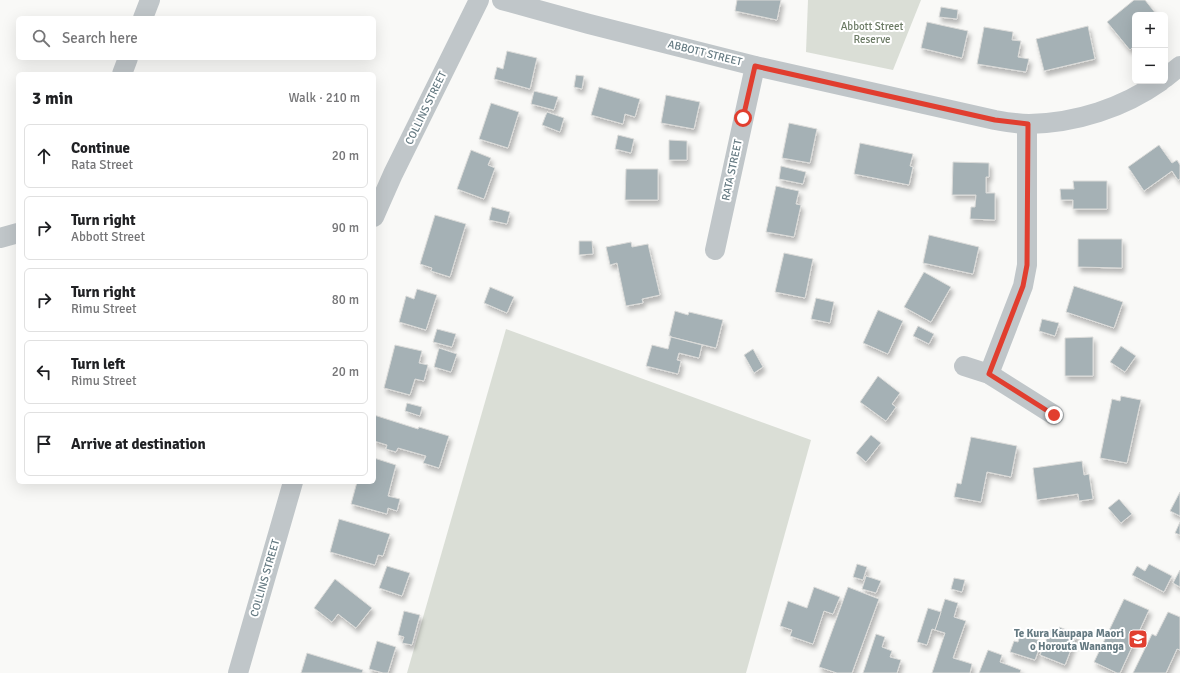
<!DOCTYPE html>
<meta charset="utf-8">
<style>
:root{--surface:#fff;--page:#f6f6f6;--text:#202124;--muted:#757577;--line:#e0e0e0}
body{margin:0;font-family:Signika,sans-serif;background:var(--page);color:var(--text)}
.controls{position:absolute;right:12px;top:12px;display:grid;overflow:hidden;border-radius:6px;box-shadow:0 4px 16px #0002}
.controls button{width:36px;height:36px;display:grid;place-items:center;padding:0;border:0;border-bottom:1px solid var(--line);background:var(--surface);color:var(--text);font:20px sans-serif}
.stop{position:absolute;width:12px;height:12px;margin:-9px;border:3px solid #e13e2f;border-radius:50%;background:#fff}
.stop.end{background:#e13e2f;border-color:#fff;box-shadow:0 1px 4px #0008}
.list{margin:0;padding:0;list-style:none}
h2{display:flex;justify-content:space-between;align-items:center;height:52px;margin:0;padding:0 16px;font-size:17px}
h2 small{font-size:13px;font-weight:400;color:var(--muted)}
.list li{display:grid;grid-template-columns:26px 1fr auto;gap:12px;align-items:center;box-sizing:border-box;height:64px;margin:0 8px 8px;padding:0 8px;border:1px solid var(--line);border-radius:6px}
.list b{display:block;font-size:15px;white-space:nowrap}
.list p{margin:0;font-size:13px;white-space:nowrap;color:var(--muted)}
.list em{font-size:13px;font-style:normal;color:var(--muted)}
.icon{flex:none;width:22px;height:22px;fill:none;stroke:currentColor;stroke-width:2;stroke-linecap:round;stroke-linejoin:round}
.map{position:relative;flex:none;width:1180px;height:673px;overflow:hidden}
.search{position:absolute;background:var(--surface);box-shadow:0 4px 16px #0002;left:16px;top:16px;width:360px;height:44px;display:flex;align-items:center;gap:10px;box-sizing:border-box;padding:0 14px;border-radius:6px;color:var(--muted);font-size:15px}
.panel{position:absolute;background:var(--surface);box-shadow:0 4px 16px #0002;left:16px;top:72px;width:360px;height:412px;border-radius:6px}
.map>svg:first-child{display:block}
.green{fill:#daded6}
.building{fill:#a5b1b5;stroke:#dbdbd9;filter:url(#shadow)}
.lines{fill:none;stroke-linecap:round;stroke-linejoin:round}
.minor{stroke:#c0c6c9;stroke-width:20}
.route{stroke:#e13e2f;stroke-width:5}
.labels{text-anchor:middle;dominant-baseline:central;stroke-width:4;stroke-linejoin:round;paint-order:stroke}
.park-label{font-size:11px;fill:#6b7a64;stroke:#fff}
.street-label{font-size:11px;fill:#657a82;stroke:#fff}
.poi-label{font-size:11px;font-weight:bold;fill:#657a82;stroke:#fff;text-anchor:end}
</style>
<div class="map">
<svg width="1180" height="673" viewBox="0 0 1180 673">
<defs>
<filter id="shadow"><feDropShadow dx="2.5" dy="4.5" stdDeviation="2" flood-color="#0004"/></filter>
</defs>
<rect width="100%" height="100%" fill="#f9f9f7"/>
<g class="green">
<path d="M808 0H921L893 70 806 52Z"/>
<path d="M506 329 811 440 746 673H407Z"/>
</g>
<g class="building">
<path d="M737 0H781L777 20 735 11Z"/>
<path d="M1134 0H1145L1157 15H1135V45L1130 50 1107 22Z"/>
<path d="M941 7 958 10 957 19 939 17Z"/>
<path d="M927 22 968 31 962 58 921 48Z"/>
<path d="M1088 26 1095 59 1044 71 1036 39Z"/>
<path d="M984 27 1013 32 1012 40 1021 41 1018 57 1029 59 1026 72 977 64Z"/>
<path d="M507 51 537 58 530 89 494 79 497 67 503 69Z"/>
<path d="M576 75 584 76 582 89 574 87Z"/>
<path d="M599 87 640 99 635 117 625 114 623 124 591 115Z"/>
<path d="M534 91 558 97 554 110 531 104Z"/>
<path d="M666 95 700 102 694 129 661 123Z"/>
<path d="M491 103 519 112 508 148 479 139Z"/>
<path d="M547 112 564 118 560 132 542 125Z"/>
<path d="M789 123 817 129 810 163 782 158Z"/>
<path d="M618 135 634 139 631 153 615 149Z"/>
<path d="M669 140 687 141V160H669Z"/>
<path d="M860 143 913 154 910 166 913 167 909 185 854 174Z"/>
<path d="M1159 145 1172 163 1177 160 1180 165V179L1178 180 1172 171 1144 191 1128 167Z"/>
<path d="M471 150 491 158 488 165 495 168 484 199 457 189Z"/>
<path d="M953 162 989 163V177H986V193H995V220L970 219 971 207H975L976 195H952Z"/>
<path d="M781 166 806 172 803 184 779 179Z"/>
<path d="M626 169H658V200H625Z"/>
<path d="M1073 181H1107V209H1073V200H1061L1060 189H1074Z"/>
<path d="M776 186 799 191 796 204 801 205 794 237 766 232Z"/>
<path d="M492 207 510 212 507 224 489 220Z"/>
<path d="M435 215 466 224 450 277 431 271 432 268 420 264Z"/>
<path d="M929 235 979 247 973 274 923 263Z"/>
<path d="M1078 239H1122V268L1078 267Z"/>
<path d="M579 241H592L593 254 579 255Z"/>
<path d="M631 242 632 247 648 244 660 295 642 299 643 303 626 306 617 263 610 265 606 247Z"/>
<path d="M784 253 813 259 805 298 775 292Z"/>
<path d="M924 272 951 287 931 322 904 307Z"/>
<path d="M1074 286 1123 302 1114 328 1066 312Z"/>
<path d="M490 287 514 297 507 313 484 303Z"/>
<path d="M417 289 437 295 426 330 399 322 406 296 414 299Z"/>
<path d="M816 298 834 302 830 323 811 319Z"/>
<path d="M878 310 903 321 888 354 863 343Z"/>
<path d="M675 311 688 315 689 312 723 320 716 348 671 337V336H669Z"/>
<path d="M1042 319 1059 323 1055 336 1039 331Z"/>
<path d="M918 326 934 334 929 344 913 336Z"/>
<path d="M437 329 456 334 452 347 433 342Z"/>
<path d="M671 337 702 345 699 358 679 353 677 360 681 361 678 374 646 366 652 345 668 349Z"/>
<path d="M1093 337V376H1065V338Z"/>
<path d="M395 345 422 351 419 363 428 365 424 381 415 379 410 395 384 388Z"/>
<path d="M1121 346 1136 356 1125 372 1110 362Z"/>
<path d="M439 348 457 354 451 372 434 367Z"/>
<path d="M753 349 763 367 754 373 744 355Z"/>
<path d="M878 376 900 393 892 404 896 407 886 421 860 402Z"/>
<path d="M1121 396 1141 400 1127 463 1100 458 1112 399 1120 401Z"/>
<path d="M407 403 422 407 420 416 405 411Z"/>
<path d="M374 415 418 429 419 427 449 436 439 468 423 463 426 456 398 448 396 452 386 449 387 445 374 441Z"/>
<path d="M871 435 881 443 866 462 856 453Z"/>
<path d="M971 437 1017 446 1011 477 987 472 981 502 954 497 957 483 961 484Z"/>
<path d="M374 458 396 465 388 496 400 499 397 511 388 508 387 514 351 504 357 482H374Z"/>
<path d="M1082 461 1084 475 1089 474 1093 499 1079 501 1078 494 1037 500 1033 468Z"/>
<path d="M1180 492V516L1170 511Z"/>
<path d="M1119 499 1132 514 1121 523 1108 508Z"/>
<path d="M339 519 390 534 383 556 378 555 375 565 330 552Z"/>
<path d="M1180 522V535L1175 533Z"/>
<path d="M857 564 867 567 863 580 853 577Z"/>
<path d="M1149 564 1172 576 1164 592 1132 575 1137 566 1145 571Z"/>
<path d="M387 566 410 573 402 596 379 588Z"/>
<path d="M1180 570V587L1173 583Z"/>
<path d="M866 576 881 581 876 593 862 589Z"/>
<path d="M954 578 965 580 962 592 951 589Z"/>
<path d="M335 579 372 608 356 628 338 614 332 622 314 608Z"/>
<path d="M814 587 840 597 833 614 824 611 813 644 790 636 792 630 780 626 788 601 807 608Z"/>
<path d="M848 587 879 599 852 673H837L819 667Z"/>
<path d="M945 599 958 603 954 617 966 621 953 658 972 664 970 673H932L945 633 935 630Z"/>
<path d="M1124 599 1149 610 1120 673H1117L1094 662Z"/>
<path d="M928 608 941 612 935 630 932 629 927 645 917 642Z"/>
<path d="M404 611 420 615 412 645 402 643 404 637 398 635Z"/>
<path d="M1168 612 1180 617V650L1177 649 1166 673H1133L1152 634 1156 636Z"/>
<path d="M1059 627 1077 634 1065 665 1040 655 1050 630 1057 633Z"/>
<path d="M876 634 885 637 882 647 892 651 890 657 901 660 897 673H863Z"/>
<path d="M1020 634 1042 641 1035 660 1010 652 1014 641 1018 642Z"/>
<path d="M377 641 396 647 388 673H383L369 669Z"/>
<path d="M988 650 1002 655 1000 662 1021 670 1020 673H979Z"/>
<path d="M307 653 363 670 362 673H301Z"/>
</g>
<g class="lines">
<g class="minor">
<path d="M502 0 589 24 755 66 995 120C1006 122 1018 124 1029 124 1076 123 1123 108 1161 81"/>
<path d="M143 18 150 0"/>
<path d="M122 74 128 58"/>
<path d="M1165 78 1180 66"/>
<path d="M374 217 393 174 479 0"/>
<path d="M0 238 18 233"/>
<path d="M715 250 755 66"/>
<path d="M964 366 989 374 1054 415"/>
<path d="M989 374 1023 286 1027 265V124"/>
<path d="M238 673 293 482"/>
</g>
</g>
<g class="lines">
<path class="route" d="M743 118 755 66 995 120 1028 124 1027 265 1023 286 989 374 1054 415"/>
</g>
<defs>
<g id="school-square" transform="scale(1)"><rect x="-9" y="-9" width="18" height="18" rx="4" fill="#e13e2f" stroke="#fff"/><path d="M0-5L7-2L0 1L-7-2ZM-4 1L0 2.5L4 1V4Q0 6-4 4Z" fill="#fff"/></g>
</defs>
<g fill-rule="evenodd">
<use href="#school-square" x="1138" y="639"/>
</g>
<g class="labels">
<g class="park-label">
<text x="872" y="26">Abbott Street<tspan x="872" dy="13">Reserve</tspan></text>
</g>
<g class="street-label">
<text transform="translate(705 53) rotate(14)">ABBOTT STREET</text>
<text transform="translate(426 108) rotate(-64)">COLLINS STREET</text>
<text transform="translate(732 170) rotate(-78)">RATA STREET</text>
<text transform="translate(265 578) rotate(-74)">COLLINS STREET</text>
</g>
<g class="poi-label">
<text x="1124" y="633">Te Kura Kaupapa Maori<tspan x="1124" dy="13">o Horouta Wananga</tspan></text>
</g>
</g>
</svg>
<div class="controls">
<button>+</button>
<button>−</button>
</div>
<div class="stop" style="left:743px;top:118px"></div>
<div class="stop end" style="left:1054px;top:415px"></div>
<div class="search"><svg class="icon" aria-label="search" viewBox="0 0 24 24"><circle cx="10" cy="10" r="6"/><path d="M15 15l6 6"/></svg>Search here</div>
<section class="panel">
<h2>3 min<small>Walk · 210 m</small></h2>
<ul class="list">
<li><svg class="icon" aria-label="ahead" viewBox="0 0 24 24"><path d="M12 20V5M6 11l6-6 6 6"/></svg><div><b>Continue</b><p>Rata Street</p></div><em>20 m</em></li>
<li><svg class="icon" aria-label="right" viewBox="0 0 24 24"><path d="M7 20v-9h11M14 6l5 5-5 5"/></svg><div><b>Turn right</b><p>Abbott Street</p></div><em>90 m</em></li>
<li><svg class="icon" aria-label="right" viewBox="0 0 24 24"><path d="M7 20v-9h11M14 6l5 5-5 5"/></svg><div><b>Turn right</b><p>Rimu Street</p></div><em>80 m</em></li>
<li><svg class="icon" aria-label="left" viewBox="0 0 24 24"><path d="M17 20v-9H6M10 6l-5 5 5 5"/></svg><div><b>Turn left</b><p>Rimu Street</p></div><em>20 m</em></li>
<li><svg class="icon" aria-label="arrive" viewBox="0 0 24 24"><path d="M6 21V4h12l-3 4 3 4H6"/></svg><div><b>Arrive at destination</b></div></li>
</ul>
</section>
</div>
